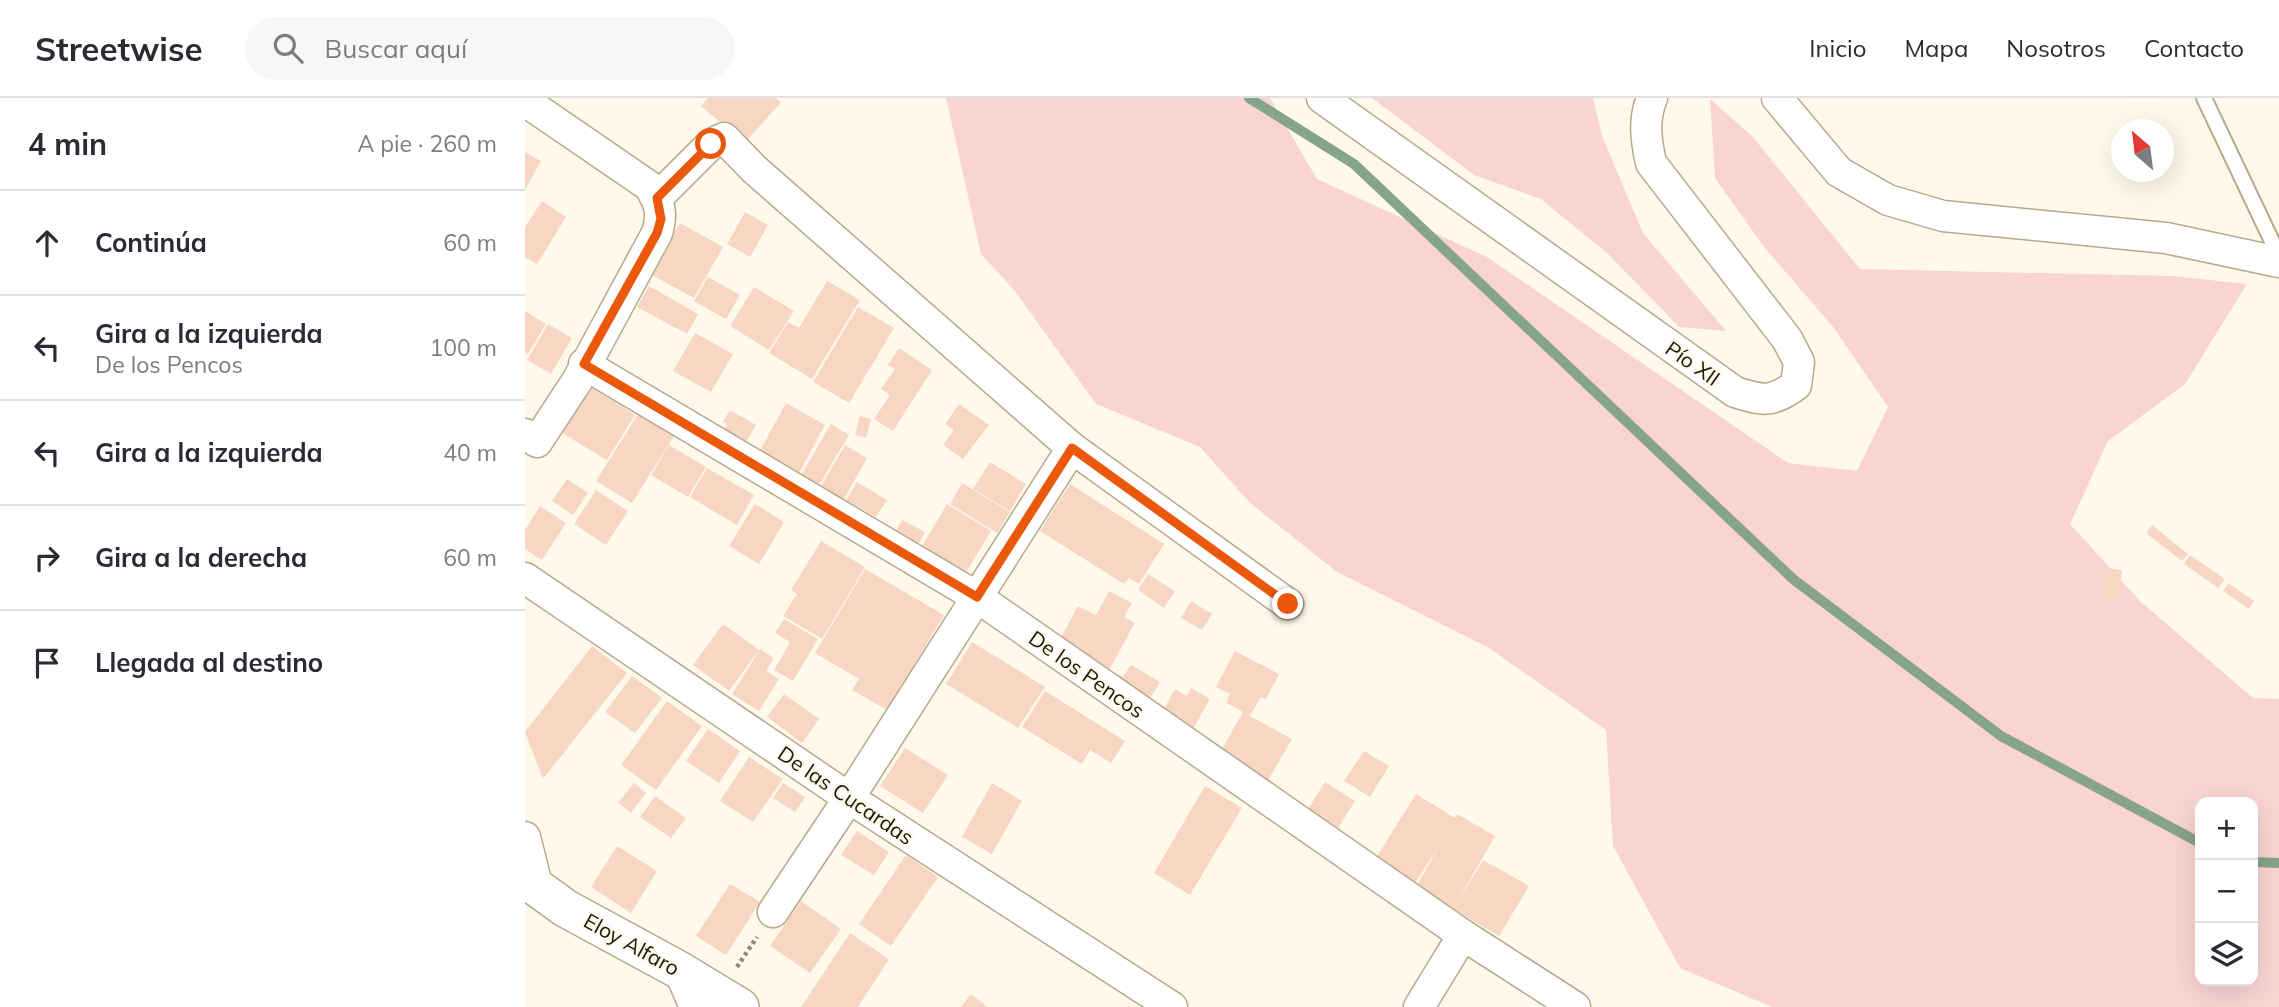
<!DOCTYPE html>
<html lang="es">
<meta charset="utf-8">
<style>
:root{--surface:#fff;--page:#f7f7f7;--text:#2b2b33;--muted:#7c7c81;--line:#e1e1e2}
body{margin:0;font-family:Mulish,sans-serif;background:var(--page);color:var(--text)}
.controls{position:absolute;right:21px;bottom:21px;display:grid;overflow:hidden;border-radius:14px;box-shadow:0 7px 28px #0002}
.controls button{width:63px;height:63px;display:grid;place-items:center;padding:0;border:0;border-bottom:2px solid var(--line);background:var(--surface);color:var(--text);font:35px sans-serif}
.compass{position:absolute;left:1586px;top:21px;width:63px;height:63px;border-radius:50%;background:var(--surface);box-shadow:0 7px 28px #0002;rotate:332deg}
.stop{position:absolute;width:21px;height:21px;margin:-16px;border:5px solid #ea580c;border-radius:50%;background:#fff}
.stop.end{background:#ea580c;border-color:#fff;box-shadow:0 2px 7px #0008}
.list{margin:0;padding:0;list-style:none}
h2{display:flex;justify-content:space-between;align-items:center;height:91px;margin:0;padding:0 28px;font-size:30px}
h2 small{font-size:23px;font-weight:400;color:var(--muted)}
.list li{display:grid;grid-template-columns:46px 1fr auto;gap:21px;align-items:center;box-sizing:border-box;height:105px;padding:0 28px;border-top:2px solid var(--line)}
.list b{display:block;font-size:26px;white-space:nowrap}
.list p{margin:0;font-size:23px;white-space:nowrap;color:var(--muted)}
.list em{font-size:23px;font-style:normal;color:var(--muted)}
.icon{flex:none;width:38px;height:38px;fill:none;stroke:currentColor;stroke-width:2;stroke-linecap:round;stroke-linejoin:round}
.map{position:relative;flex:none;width:1754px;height:909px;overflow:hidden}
header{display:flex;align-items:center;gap:42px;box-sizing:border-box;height:98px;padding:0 35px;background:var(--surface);border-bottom:2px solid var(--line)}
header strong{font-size:33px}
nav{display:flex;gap:38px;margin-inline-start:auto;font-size:24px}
.search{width:490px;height:63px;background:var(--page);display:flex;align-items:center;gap:18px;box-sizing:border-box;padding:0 24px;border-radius:38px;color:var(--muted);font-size:26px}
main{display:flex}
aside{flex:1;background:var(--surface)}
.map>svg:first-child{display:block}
.green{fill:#f9d4d3;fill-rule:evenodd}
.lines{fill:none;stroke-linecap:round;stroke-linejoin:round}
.stream{stroke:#86a38b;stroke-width:10}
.building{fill:#f7d7c3}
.service-casing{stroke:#b7a98a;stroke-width:18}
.minor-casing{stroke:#b7a98a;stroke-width:33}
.tertiary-casing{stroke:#b7a98a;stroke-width:40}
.path{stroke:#8d887b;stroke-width:4.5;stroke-dasharray:3.5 3.5;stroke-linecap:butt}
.service{stroke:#fff;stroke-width:14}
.minor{stroke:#fff;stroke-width:30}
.tertiary{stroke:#fff;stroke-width:37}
.route{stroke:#ea580c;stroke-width:9}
.labels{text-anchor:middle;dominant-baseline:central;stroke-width:5;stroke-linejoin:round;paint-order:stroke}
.street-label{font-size:21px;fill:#1c170b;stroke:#fff9ec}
</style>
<header>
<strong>Streetwise</strong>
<div class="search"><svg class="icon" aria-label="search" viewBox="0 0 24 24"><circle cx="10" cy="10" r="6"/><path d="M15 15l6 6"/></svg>Buscar aquí</div>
<nav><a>Inicio</a><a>Mapa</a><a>Nosotros</a><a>Contacto</a></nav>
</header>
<main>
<aside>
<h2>4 min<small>A pie · 260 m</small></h2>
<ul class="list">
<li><svg class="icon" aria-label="ahead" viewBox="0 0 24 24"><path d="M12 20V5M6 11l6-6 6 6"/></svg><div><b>Continúa</b></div><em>60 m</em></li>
<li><svg class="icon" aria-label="left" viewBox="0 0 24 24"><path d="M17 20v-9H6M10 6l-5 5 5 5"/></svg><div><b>Gira a la izquierda</b><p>De los Pencos</p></div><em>100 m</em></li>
<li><svg class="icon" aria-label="left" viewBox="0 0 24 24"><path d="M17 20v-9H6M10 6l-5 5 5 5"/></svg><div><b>Gira a la izquierda</b></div><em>40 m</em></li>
<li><svg class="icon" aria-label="right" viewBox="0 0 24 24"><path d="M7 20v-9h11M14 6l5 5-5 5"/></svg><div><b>Gira a la derecha</b></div><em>60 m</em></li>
<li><svg class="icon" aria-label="arrive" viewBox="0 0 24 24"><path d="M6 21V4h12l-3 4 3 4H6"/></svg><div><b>Llegada al destino</b></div></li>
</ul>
</aside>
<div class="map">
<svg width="1754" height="909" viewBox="0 0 1754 909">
<rect width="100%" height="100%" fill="#fff9ec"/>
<g class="green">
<path d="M421 0H745L792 81 962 159 1263 365 1332 373 1363 309 1309 230 1239 149 1190 80 1185 1 1227 38 1335 171 1648 178 1722 186 1660 286 1583 343 1545 426 1616 504 1728 600 1754 601V909H1247L1155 870 1088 748 1081 632 964 550 812 474 725 405 675 349 571 306 490 193 456 156ZM1675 704H1728V883H1675Z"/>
<path d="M847 0H1068L1077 38 1118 135 1201 233 1154 229 1084 157 1016 101 949 77Z"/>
</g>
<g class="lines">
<g class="stream">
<path d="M724 0 829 66 1268 481 1476 638 1675 745"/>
<path d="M1728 764 1754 765"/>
</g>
</g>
<g class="building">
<path d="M183 0H251L256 4 220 45 176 8Z"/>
<path d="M0 54 16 63 0 92Z"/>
<path d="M17 103 41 119 12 166 0 159V129Z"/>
<path d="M220 114 243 127 225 159 202 146Z"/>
<path d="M155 125 198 149 169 200 125 176Z"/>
<path d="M183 179 215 197 201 221 169 203Z"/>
<path d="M302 183 335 202 287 281 244 255 263 224 274 230Z"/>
<path d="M124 188 173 216 162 236 112 209Z"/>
<path d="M229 189 269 213 244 252 205 228Z"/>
<path d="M333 209 369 230 324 305 288 284Z"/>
<path d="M0 213 21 226 3 256 0 255Z"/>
<path d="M23 226 47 240 26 276 2 262Z"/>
<path d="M170 235 208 256 186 294 148 273Z"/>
<path d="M374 250 407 272 368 333 349 321 365 297 356 291 370 271 363 267Z"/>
<path d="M60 285 110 317 82 362 32 332Z"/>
<path d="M261 305 300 327 272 379 232 358Z"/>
<path d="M434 306 464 327 438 361 418 347 429 332 420 326Z"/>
<path d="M205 312 231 327 221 344 199 331 202 326 198 324Z"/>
<path d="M113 316 149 338 107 405 71 383Z"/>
<path d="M335 318 346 321 341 340 330 337Z"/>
<path d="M306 326 324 337 293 389 275 379Z"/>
<path d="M144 347 181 369 163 399 126 377Z"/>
<path d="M320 347 342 360 315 408 292 395Z"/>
<path d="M465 364 501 386 485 413 448 391Z"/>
<path d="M182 370 229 397 212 427 165 399Z"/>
<path d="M42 381 63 395 48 417 27 403Z"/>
<path d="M332 384 362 402 351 419 321 402Z"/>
<path d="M437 385 485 414 472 435 425 406Z"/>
<path d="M545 386 639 446 614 486 604 480 599 486 515 433Z"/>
<path d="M71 392 103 413 81 447 49 426Z"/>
<path d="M230 406 259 424 234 466 204 448Z"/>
<path d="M422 406 466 433 434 486 390 460Z"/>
<path d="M15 408 41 425 17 462 0 451V432Z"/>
<path d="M377 422 400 434 389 455 365 444Z"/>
<path d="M1627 427 1663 456 1657 463 1621 435Z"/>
<path d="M296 443 340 469 297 541 258 518 272 496 266 492Z"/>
<path d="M1665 457 1700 481 1693 490 1659 466Z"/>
<path d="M1580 470 1597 472 1593 505 1576 503Z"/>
<path d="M340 471 419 517 362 612 327 592 334 581 290 555Z"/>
<path d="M623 476 650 493 639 510 613 492Z"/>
<path d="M1703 485 1729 503 1724 511 1698 493Z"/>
<path d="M584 493 607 505 599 519 610 525 582 576 532 547 553 508 571 517Z"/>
<path d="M666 503 687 516 677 532 656 520Z"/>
<path d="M259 521 293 541 268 583 249 572 265 544 250 535Z"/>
<path d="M198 526 234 552 204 593 168 567Z"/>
<path d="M447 544 520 589 493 630 421 586Z"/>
<path d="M67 548 102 575 18 681 0 634Z"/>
<path d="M235 551 249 560 241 573 254 581 234 613 207 596Z"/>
<path d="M710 553 754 576 741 601 736 599 725 618 767 641 741 686 692 660 718 614 701 605 705 596 691 589Z"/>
<path d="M606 567 635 584 621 607 584 585 590 575 598 579Z"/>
<path d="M107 578 137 600 110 635 80 614Z"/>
<path d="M666 590 685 601 665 636 628 615 634 605 640 609 650 591 662 598Z"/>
<path d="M520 593 600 643 586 665 565 652 557 666 497 629Z"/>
<path d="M259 596 294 621 277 645 242 619Z"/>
<path d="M142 603 177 628 131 692 96 667Z"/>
<path d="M183 631 215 653 194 685 161 663Z"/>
<path d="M380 650 423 677 398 715 355 688Z"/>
<path d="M839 653 864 668 845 699 819 683Z"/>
<path d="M224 659 258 681 228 724 195 703Z"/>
<path d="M800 684 830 703 813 730 783 711Z"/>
<path d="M109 685 121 695 106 715 93 705Z"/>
<path d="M258 685 280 699 270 714 248 700Z"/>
<path d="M467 685 497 703 467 756 437 739Z"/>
<path d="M680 688 717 710 665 797 629 775Z"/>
<path d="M891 696 930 720 932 716 970 738 930 808 958 762 1004 788 974 838 891 789 915 746 889 787 849 763Z"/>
<path d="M130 698 161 720 146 740 115 719Z"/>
<path d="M332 733 364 754 349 777 316 757Z"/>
<path d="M92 748 132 773 106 815 66 789Z"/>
<path d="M381 757 413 779 366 848 334 826Z"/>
<path d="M205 786 235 804 201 857 171 838Z"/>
<path d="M276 803 316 831 285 875 245 848Z"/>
<path d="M325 835 364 861 333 909H276Z"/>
<path d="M446 896 463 909H436Z"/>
</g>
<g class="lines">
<g class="service-casing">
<path id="service" d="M1679 0 1754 158"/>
</g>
<g class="minor-casing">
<g id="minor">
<path d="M797 0 1210 294C1239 303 1246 305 1271 287L1274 264 1262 241 1126 65C1121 42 1118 22 1127 0"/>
<path d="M1252 0 1314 74 1363 102 1418 118 1641 140 1754 164"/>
<path d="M0 3 124 88C135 105 138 116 132 135L52 283 12 344 0 336"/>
<path d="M132 100 186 46 199 40 229 71 547 350 763 506"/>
<path d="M59 266 452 499 938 837 1050 909"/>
<path d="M0 480 324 700 647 909"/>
<path d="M0 739 13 791"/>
<path d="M248 814 324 700 547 350"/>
<path d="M154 872 170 909"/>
<path d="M894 909 938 837"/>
</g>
</g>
<g class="tertiary-casing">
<path id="tertiary" d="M0 781 40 810 154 872 215 909"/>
</g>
<path class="path" d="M212 869 232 839"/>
<use href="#service" class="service"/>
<use href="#minor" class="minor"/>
<use href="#tertiary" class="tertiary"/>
</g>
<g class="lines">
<path class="route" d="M186 46 132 100 136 121 132 135 59 266 452 499 547 350 763 506"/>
</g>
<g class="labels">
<g class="street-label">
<text transform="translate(1168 265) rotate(35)">Pío XII</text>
<text transform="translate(562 576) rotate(35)">De los Pencos</text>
<text transform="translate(321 697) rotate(34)">De las Cucardas</text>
<text transform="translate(107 846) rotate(29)">Eloy Alfaro</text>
</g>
</g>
</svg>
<div class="controls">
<button>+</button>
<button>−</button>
<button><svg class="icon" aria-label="layers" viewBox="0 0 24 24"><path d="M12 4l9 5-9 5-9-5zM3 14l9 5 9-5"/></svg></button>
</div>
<svg class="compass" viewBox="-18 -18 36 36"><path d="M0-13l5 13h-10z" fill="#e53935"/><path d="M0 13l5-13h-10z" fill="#7c7c81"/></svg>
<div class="stop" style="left:186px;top:46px"></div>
<div class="stop end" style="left:763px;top:506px"></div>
</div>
</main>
